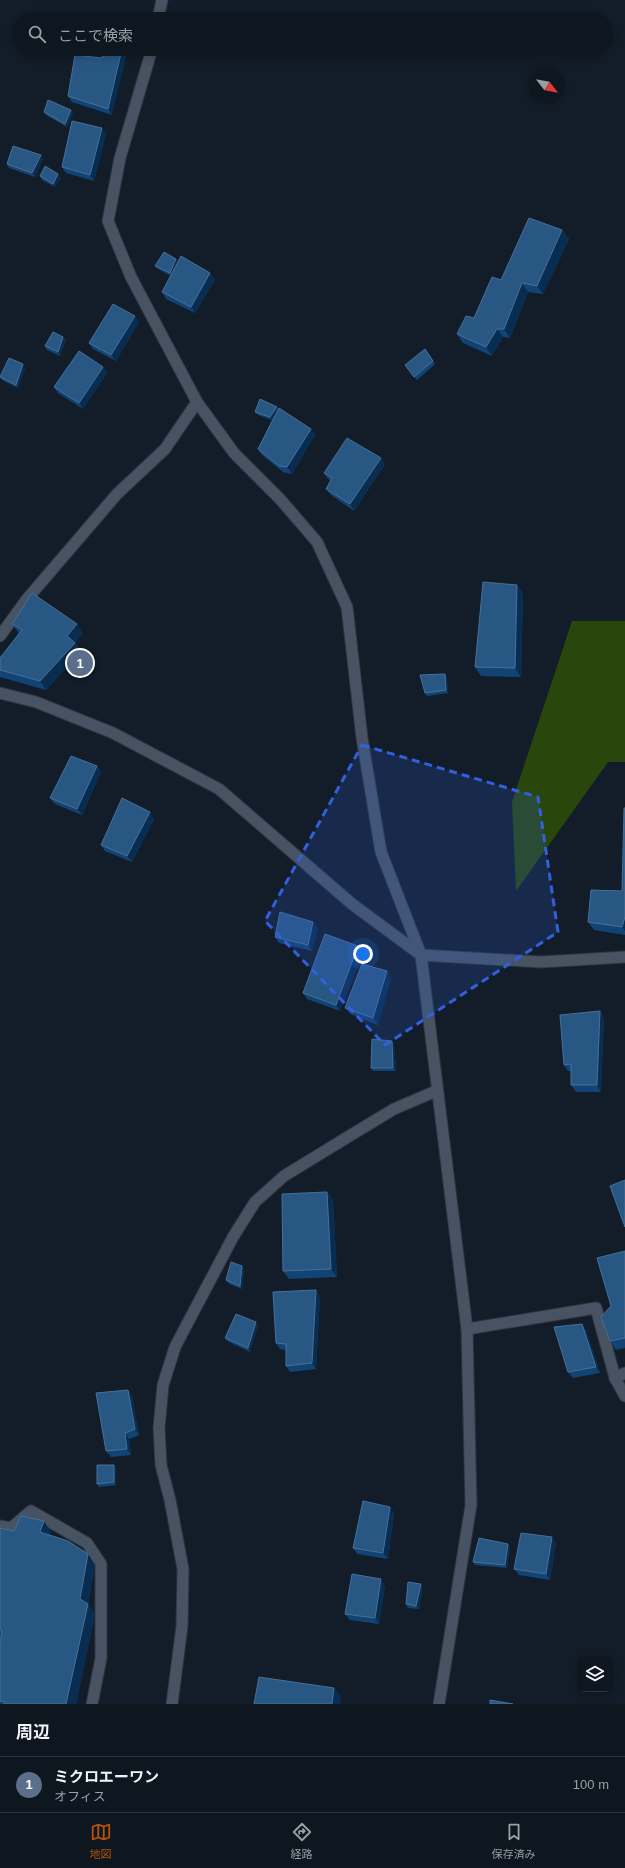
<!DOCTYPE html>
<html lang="ja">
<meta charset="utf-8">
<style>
:root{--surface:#0e161f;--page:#1c232c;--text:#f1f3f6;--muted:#9b9fa4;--line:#2e353d;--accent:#b45309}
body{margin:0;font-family:Helvetica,"Noto Sans JP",sans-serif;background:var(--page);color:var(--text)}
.controls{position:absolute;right:12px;bottom:12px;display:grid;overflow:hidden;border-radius:8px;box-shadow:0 2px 10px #0003}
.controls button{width:36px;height:36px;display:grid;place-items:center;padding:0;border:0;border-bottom:1px solid var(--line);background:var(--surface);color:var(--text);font:20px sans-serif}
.compass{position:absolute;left:529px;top:68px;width:36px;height:36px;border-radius:50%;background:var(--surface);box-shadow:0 2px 10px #0003;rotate:121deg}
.you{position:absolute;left:363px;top:954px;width:14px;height:14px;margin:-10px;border:3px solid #fff;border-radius:50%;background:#1a73e8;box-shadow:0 0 0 6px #1a73e833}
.badge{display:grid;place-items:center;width:26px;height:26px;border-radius:50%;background:var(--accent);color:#fff;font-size:13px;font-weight:700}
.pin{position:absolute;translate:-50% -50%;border:2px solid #fff;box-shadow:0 1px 4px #0006}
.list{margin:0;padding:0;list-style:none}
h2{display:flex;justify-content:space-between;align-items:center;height:52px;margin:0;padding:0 16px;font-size:17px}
h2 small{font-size:13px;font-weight:400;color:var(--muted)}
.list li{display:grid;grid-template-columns:26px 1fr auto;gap:12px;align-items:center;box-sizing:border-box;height:56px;padding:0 16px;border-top:1px solid var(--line)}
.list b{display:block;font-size:15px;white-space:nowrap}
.list p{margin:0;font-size:13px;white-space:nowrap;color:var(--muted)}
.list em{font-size:13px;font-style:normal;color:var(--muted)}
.icon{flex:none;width:22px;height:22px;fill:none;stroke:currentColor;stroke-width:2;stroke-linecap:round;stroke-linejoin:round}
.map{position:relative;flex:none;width:625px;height:1704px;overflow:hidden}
.search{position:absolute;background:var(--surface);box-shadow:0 2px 10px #0003;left:12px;right:12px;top:12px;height:44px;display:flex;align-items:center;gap:10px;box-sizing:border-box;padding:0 14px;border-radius:22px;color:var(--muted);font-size:15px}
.sheet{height:108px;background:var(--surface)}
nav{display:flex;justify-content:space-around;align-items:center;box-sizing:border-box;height:56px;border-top:1px solid var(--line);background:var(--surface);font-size:11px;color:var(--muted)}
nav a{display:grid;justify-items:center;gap:2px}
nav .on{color:var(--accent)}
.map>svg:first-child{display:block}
.green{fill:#29470c}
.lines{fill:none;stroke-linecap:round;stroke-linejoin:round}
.service-casing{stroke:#303640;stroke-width:13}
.minor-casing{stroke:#303640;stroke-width:13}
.tertiary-casing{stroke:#303640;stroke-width:13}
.service{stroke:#475362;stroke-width:11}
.minor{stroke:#475362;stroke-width:11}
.tertiary{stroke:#475362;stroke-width:11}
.wall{fill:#114475}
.shaded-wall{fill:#082d51}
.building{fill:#295784;stroke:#487097}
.marked{fill:#325fdc;fill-opacity:0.2;stroke:#325fdc;stroke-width:3;stroke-dasharray:8 5;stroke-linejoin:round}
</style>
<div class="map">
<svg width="625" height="1704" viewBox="0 0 625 1704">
<rect width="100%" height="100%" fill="#121d29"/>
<path class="green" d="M572 621H625V762H608L516 891 512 802Z"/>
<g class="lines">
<g class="service-casing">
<path id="service" d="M0 1526 11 1528 31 1511 87 1543 101 1564V1658L92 1704"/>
</g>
<g class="minor-casing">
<g id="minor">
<path d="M158 19 162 0"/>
<path d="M152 49 120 158 108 221 131 277 197 402 234 453 280 499 317 542 347 607 362 738 381 852 421 955"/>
<path d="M0 636 27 599 117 494 165 449 197 402"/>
<path d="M0 693 36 702 113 733 219 789 352 904 421 955 541 962 625 957"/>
<path d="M467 1329 596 1308 615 1378 625 1396"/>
<path d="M615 1378 625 1373"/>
<path d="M172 1704 182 1626 183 1569 170 1500 161 1465 159 1428 163 1385 175 1347 233 1237 255 1202 284 1176 351 1135 394 1109 436 1091"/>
</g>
</g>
<g class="tertiary-casing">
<path id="tertiary" d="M421 955 467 1329 471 1505 439 1704"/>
</g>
<use href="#service" class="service"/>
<use href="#minor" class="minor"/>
<use href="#tertiary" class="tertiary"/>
</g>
<g class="wall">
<path d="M102 58 112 115 72 102 68 96Z"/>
<path d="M44 112 73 113 67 127 46 115Z"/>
<path d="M106 134 94 181 66 173 62 167Z"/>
<path d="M43 158 35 177 9 168 7 164Z"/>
<path d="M40 176 61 178 55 187 42 180Z"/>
<path d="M562 230 569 239 543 294 528 292 510 338 503 337 492 356 463 343 457 334 474 318 501 280Z"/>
<path d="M176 259 178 262 210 273 215 280 195 313 166 299 162 292 171 276 158 269 155 266Z"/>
<path d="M139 322 116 361 93 349 89 343Z"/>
<path d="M63 337 66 340 60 356 47 350 45 346Z"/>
<path d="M425 349 435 364 417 380 405 365Z"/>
<path d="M103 367 107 373 83 409 58 393 54 387Z"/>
<path d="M25 368 18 388 2 380 0 377V376Z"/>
<path d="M278 409 311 429 315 435 292 474 283 472 262 455 258 449 272 420 258 415 255 412Z"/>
<path d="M385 464 354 511 331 495 326 489 331 481 328 479 324 473Z"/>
<path d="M517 585 523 594 521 677 481 676 475 667Z"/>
<path d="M12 624 83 633 75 643 81 651 46 690 0 677V658L19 633 18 632Z"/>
<path d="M445 674 447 678 448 693 427 696 425 693Z"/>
<path d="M97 766 101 772 82 815 55 804 50 798Z"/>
<path d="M625 808V935L594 930 588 922 622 891Z"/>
<path d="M154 819 132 862 105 851 101 845Z"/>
<path d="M318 928 312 951 279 943 275 937Z"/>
<path d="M358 946 363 952 340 1011 307 999 303 993Z"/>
<path d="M391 978 378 1025 350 1014 345 1008Z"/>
<path d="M600 1011 604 1018 601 1092H576L571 1085V1071H568L564 1065Z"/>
<path d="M394 1044 396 1071H373L371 1068Z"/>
<path d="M327 1192 333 1200 337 1277 289 1279 283 1271Z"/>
<path d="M625 1251V1348L616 1350 610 1341 611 1306Z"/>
<path d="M242 1266 244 1270 242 1289 229 1284 226 1280Z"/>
<path d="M320 1296 316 1369 290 1372 286 1366V1350L280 1349 276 1343Z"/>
<path d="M582 1324 586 1330 600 1373 573 1378 568 1372Z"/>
<path d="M258 1325 250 1352 227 1341 225 1338Z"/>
<path d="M128 1390 132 1396 139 1435 129 1439 131 1455 111 1457 106 1451Z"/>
<path d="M116 1468V1485L99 1487 97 1484Z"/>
<path d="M390 1507 394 1513 388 1559 357 1554 353 1548Z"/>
<path d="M0 1528 14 1531 51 1532 50 1535 88 1554 95 1565 88 1604 95 1614 76 1704H0V1643L1 1638 0 1637Z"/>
<path d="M556 1543 550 1580 519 1575 514 1569Z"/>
<path d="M508 1544 510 1547 507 1568 475 1565 473 1562Z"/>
<path d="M385 1586 379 1624 350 1620 345 1614Z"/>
<path d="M423 1587 419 1609 408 1608 406 1604Z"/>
</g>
<g class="shaded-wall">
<path d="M122 49H128L112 115 108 109Z"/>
<path d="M71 110 73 113 67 127 65 124Z"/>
<path d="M102 128 106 134 94 181 90 175Z"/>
<path d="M41 155 43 158 35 177 32 173Z"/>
<path d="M58 174 61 178 55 187 53 184Z"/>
<path d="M562 230 569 239 543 294 537 286Z"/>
<path d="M176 259 178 262 173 277 170 273Z"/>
<path d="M210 273 215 280 195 313 191 307Z"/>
<path d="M522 283 528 292 510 338 504 329Z"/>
<path d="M135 316 139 322 116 361 111 355Z"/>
<path d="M497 329 503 337 492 356 486 347Z"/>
<path d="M63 337 66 340 60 356 58 352Z"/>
<path d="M23 364 25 368 18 388 16 385Z"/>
<path d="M103 367 107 373 83 409 79 403Z"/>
<path d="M277 407 279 410 272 420 270 417Z"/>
<path d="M311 429 315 435 292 474 287 467Z"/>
<path d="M381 458 385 464 354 511 350 504Z"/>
<path d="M517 585 523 594 521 677 515 668Z"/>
<path d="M77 624 83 633 75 643 81 651 46 690 40 681 67 636Z"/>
<path d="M445 674 447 678 448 693 446 690Z"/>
<path d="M97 766 101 772 82 815 77 809Z"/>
<path d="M150 812 154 819 132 862 127 856Z"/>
<path d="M625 917V931L622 927Z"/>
<path d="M313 922 318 928 312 951 308 945Z"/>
<path d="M358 946 363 952 340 1011 336 1005Z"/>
<path d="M387 971 391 978 378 1025 373 1018Z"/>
<path d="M600 1011 604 1018 601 1092 597 1085Z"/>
<path d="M392 1041 394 1044 396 1071 393 1068Z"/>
<path d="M327 1192 333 1200 337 1277 331 1269Z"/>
<path d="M242 1266 244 1270 242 1289 240 1286Z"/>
<path d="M316 1290 320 1296 316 1369 312 1363Z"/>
<path d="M256 1322 258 1325 250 1352 248 1348Z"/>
<path d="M582 1324 586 1330 600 1373 596 1367Z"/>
<path d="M128 1390 132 1396 139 1435 135 1429Z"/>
<path d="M125 1433 129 1439 131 1455 127 1449Z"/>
<path d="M114 1465 116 1468V1485L114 1482Z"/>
<path d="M390 1507 394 1513 388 1559 383 1553Z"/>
<path d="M44 1521 51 1532 47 1542 40 1532Z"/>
<path d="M552 1537 556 1543 550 1580 546 1574Z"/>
<path d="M508 1544 510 1547 507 1568 505 1565Z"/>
<path d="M88 1554 95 1565 88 1604 95 1614 76 1704H66L80 1599Z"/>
<path d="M381 1579 385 1586 379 1624 375 1618Z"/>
<path d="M421 1584 423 1587 419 1609 416 1606Z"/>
<path d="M334 1688 341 1696 340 1704H332Z"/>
</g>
<g class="building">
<path d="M104 49H122L108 109 68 96 75 55 102 58Z"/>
<path d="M48 100 71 110 65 124 44 112Z"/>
<path d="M72 121 102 128 90 175 62 167Z"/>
<path d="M13 146 41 155 32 173 7 164Z"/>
<path d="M45 166 58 174 53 184 40 176Z"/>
<path d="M529 218 562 230 537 286 522 283 504 329H497L486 347 457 334 466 316 474 318 492 277 501 280Z"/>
<path d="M164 252 176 259 170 273 155 266Z"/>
<path d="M181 256 210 273 191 307 162 292Z"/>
<path d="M113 304 135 316 111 355 89 343Z"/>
<path d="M53 332 63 337 58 352 45 346Z"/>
<path d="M425 349 433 361 414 377 405 365Z"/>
<path d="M79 351 103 367 79 403 54 387Z"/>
<path d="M9 358 23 364 16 385 0 377Z"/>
<path d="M260 399 277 407 270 417 255 412Z"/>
<path d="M279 408 311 429 287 467 279 466 258 449Z"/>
<path d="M347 438 381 458 350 504 326 489 332 478 324 473Z"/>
<path d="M483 582 517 585 515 668 475 667Z"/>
<path d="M32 593 77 624 67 636 75 643 40 681 0 670V658L22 630 12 624Z"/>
<path d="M445 674 446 690 425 693 420 675Z"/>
<path d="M71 756 97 766 77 809 50 798Z"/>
<path d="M122 798 150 812 127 856 101 845Z"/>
<path d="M624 808H625V917L622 927 588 922 591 890 622 891Z"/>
<path d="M280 912 313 922 308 945 275 937Z"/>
<path d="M325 934 358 946 336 1005 303 993Z"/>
<path d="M362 964 387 971 373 1018 345 1008Z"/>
<path d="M600 1011 597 1085H571V1064L564 1065 560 1015Z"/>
<path d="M372 1039 392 1041 393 1068H371Z"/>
<path d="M625 1180V1227L610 1186Z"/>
<path d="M327 1192 331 1269 283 1271 282 1194Z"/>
<path d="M625 1251V1338L610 1341 601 1317 611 1306 597 1258Z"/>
<path d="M231 1262 242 1266 240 1286 226 1280Z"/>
<path d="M316 1290 312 1363 286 1366V1344L276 1343 273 1292Z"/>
<path d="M236 1314 256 1322 248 1348 225 1338Z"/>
<path d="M582 1324 596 1367 568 1372 554 1327Z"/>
<path d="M128 1390 135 1429 125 1433 127 1449 106 1451 96 1393Z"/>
<path d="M97 1465H114V1482L97 1484Z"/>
<path d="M363 1501 390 1507 383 1553 353 1548Z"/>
<path d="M21 1516 44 1521 40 1532 68 1541 88 1554 80 1599 88 1604 66 1704H4L5 1702 0 1701V1643L2 1631 0 1630V1528L14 1531Z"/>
<path d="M521 1533 552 1537 546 1574 514 1569Z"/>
<path d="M479 1538 508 1544 505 1565 473 1562Z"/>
<path d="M352 1574 381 1579 375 1618 345 1614Z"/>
<path d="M408 1582 421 1584 416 1606 406 1604Z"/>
<path d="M259 1677 334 1688 332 1704H254Z"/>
<path d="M490 1700 513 1704H490Z"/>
</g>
<path class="marked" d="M362 745 538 797 558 932 385 1045 265 921Z"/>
</svg>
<div class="controls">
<button><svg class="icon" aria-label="layers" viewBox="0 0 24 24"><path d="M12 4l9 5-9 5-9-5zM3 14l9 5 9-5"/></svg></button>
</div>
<svg class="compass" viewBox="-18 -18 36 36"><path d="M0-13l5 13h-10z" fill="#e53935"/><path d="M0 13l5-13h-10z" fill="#9b9fa4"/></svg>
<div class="you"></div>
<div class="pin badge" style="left:80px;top:663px;background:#5c6f8a">1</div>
<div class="search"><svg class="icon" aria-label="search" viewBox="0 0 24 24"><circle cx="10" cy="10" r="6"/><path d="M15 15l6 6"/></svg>ここで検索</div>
</div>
<section class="sheet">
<h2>周辺<small></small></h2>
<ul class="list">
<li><span class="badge" style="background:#5c6f8a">1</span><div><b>ミクロエーワン</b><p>オフィス</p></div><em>100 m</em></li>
</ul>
</section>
<nav>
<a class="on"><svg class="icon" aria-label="map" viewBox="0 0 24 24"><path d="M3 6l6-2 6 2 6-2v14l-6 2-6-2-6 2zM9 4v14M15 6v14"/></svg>地図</a>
<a><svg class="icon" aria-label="directions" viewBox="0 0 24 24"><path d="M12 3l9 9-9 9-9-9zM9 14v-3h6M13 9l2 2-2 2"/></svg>経路</a>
<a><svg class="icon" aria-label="saved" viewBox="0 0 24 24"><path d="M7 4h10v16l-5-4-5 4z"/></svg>保存済み</a>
</nav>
